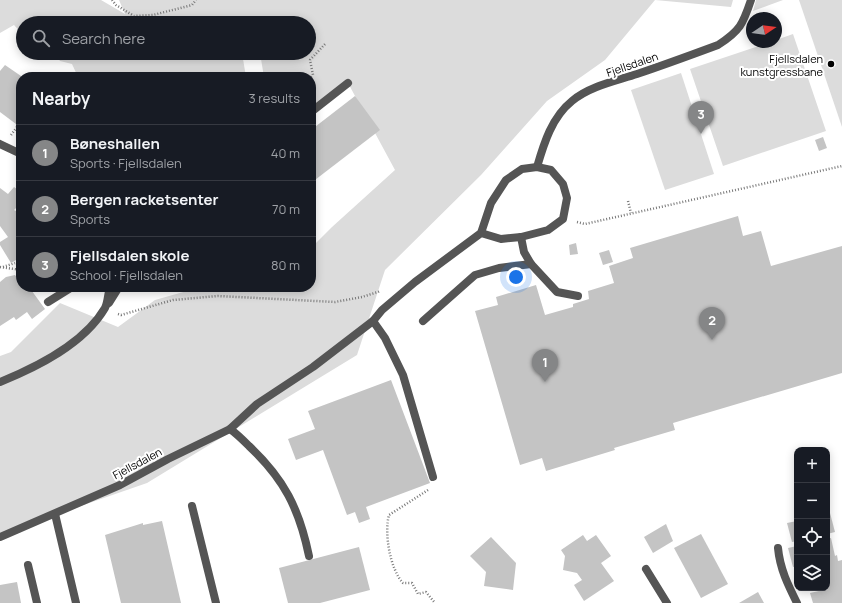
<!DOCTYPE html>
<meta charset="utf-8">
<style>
:root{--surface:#171b24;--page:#20242c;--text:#f1f3f6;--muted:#9ea1a6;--line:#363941;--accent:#858687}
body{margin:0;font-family:Manrope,sans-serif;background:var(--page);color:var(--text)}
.controls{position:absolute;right:12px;bottom:12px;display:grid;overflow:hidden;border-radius:8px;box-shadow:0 2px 10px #0003}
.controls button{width:36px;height:36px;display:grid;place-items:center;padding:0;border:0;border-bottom:1px solid var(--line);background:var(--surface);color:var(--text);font:20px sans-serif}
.compass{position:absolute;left:746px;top:12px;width:36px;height:36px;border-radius:50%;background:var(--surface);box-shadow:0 2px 10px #0003;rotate:77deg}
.you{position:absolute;left:516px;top:277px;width:14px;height:14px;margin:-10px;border:3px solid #fff;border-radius:50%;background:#1a73e8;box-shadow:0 0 0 6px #1a73e833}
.badge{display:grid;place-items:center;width:26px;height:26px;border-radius:50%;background:var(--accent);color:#fff;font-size:13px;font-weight:700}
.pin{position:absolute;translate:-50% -33px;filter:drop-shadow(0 1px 2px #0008)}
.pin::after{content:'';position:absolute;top:21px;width:14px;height:12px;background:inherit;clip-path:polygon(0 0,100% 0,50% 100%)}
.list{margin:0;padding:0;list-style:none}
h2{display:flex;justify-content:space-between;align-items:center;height:52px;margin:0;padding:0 16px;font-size:17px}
h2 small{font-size:13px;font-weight:400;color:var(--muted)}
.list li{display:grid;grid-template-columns:26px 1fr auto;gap:12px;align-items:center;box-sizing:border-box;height:56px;padding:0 16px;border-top:1px solid var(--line)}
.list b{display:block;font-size:15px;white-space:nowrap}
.list p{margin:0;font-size:13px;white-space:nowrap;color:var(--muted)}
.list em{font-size:13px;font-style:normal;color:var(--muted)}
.icon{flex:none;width:22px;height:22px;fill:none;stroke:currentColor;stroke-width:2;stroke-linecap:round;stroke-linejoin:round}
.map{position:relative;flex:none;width:842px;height:603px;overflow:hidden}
.search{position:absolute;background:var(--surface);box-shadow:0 2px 10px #0003;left:16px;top:16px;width:300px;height:44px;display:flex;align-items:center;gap:10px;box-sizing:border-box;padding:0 14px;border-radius:22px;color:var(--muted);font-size:15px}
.panel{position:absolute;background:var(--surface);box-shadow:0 2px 10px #0003;left:16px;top:72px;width:300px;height:220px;border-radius:16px}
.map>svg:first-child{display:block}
.green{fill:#dcdcdc}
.building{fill:#c4c4c4}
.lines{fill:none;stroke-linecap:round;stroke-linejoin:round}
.path{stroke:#777;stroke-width:2.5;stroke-dasharray:1 2;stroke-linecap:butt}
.lane{stroke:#555;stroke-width:8}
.street{stroke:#555;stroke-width:8}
.poi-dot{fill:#000;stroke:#fff;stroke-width:1.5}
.labels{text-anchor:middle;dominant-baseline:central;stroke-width:4;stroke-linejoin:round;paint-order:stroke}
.poi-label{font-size:11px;fill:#000;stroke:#fff;text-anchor:end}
.street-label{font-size:11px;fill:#000;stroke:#fff}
</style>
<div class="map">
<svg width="842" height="603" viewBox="0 0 842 603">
<rect width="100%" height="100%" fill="#fff"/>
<g class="green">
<path d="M0 0H101L125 14 119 0H655L605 60 547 101 481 175 385 270 357 355 147 483 0 534V356L11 352 60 303 118 327 155 300 201 287H311V248L332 227 395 170 348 83 311 112V77H264L261 59 251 53H309V23H23V35L14 25 0 33Z"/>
<path d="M655 0H733L731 7Z"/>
<path d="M756 0H783L753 11Z"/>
<path d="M799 0H842V127Z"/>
<path d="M793 34 826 131 723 166 690 69 771 42H776V40Z"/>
<path d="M52 53H242L246 77H153L138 72V77H78L72 64 60 61 55 54Z"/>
<path d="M681 73 714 174 665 190 631 90Z"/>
</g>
<g class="building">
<path d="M5 65 21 76V124L17 121 16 124 0 112V71Z"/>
<path d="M355 96 380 130 311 183V130Z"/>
<path d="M823 137 827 148 819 151 815 140Z"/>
<path d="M14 187 21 192V203L14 210 16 211 21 207V257L11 263 0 245V242L8 237 0 226V188L8 194Z"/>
<path d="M738 216 743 236 761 231 771 266 842 246V373L673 423 675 430 614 448 615 450 546 471 542 458 520 465 475 311 498 305 496 297 536 285 545 315 573 307V304L589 299 588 291 614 283 609 266 633 258 630 248Z"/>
<path d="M576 243 578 254 570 255 569 245Z"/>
<path d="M609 250 613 262 603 265 599 253Z"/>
<path d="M15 275 21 283V287H29L45 309 32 319 27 312 16 320 14 317 0 326V282L6 277Z"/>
<path d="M391 380 430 483 366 507 370 519 359 523 355 512 347 515 323 450 296 460 288 439 315 429 308 411Z"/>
<path d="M827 513H830L835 532 827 534Z"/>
<path d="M162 521 181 603H121L105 535 143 523V525Z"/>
<path d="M797 521V541L792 542 787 523Z"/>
<path d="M666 524 673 541 653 553 644 537Z"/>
<path d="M701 534 728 584 701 598 674 548Z"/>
<path d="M583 535 587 541 596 535 611 556 601 563 614 581 584 601 574 585 582 580 577 573 563 570 565 556 561 550Z"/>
<path d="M491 537 516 563 513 590 484 586 486 572 470 556Z"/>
<path d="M831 538 835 556 837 555 838 561 842 560V603H813L810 593 828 589 827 539Z"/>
<path d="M797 546V566L793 567 788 548Z"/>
<path d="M359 547 370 590 320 603H288L279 568Z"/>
<path d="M17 582 21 603H0V585Z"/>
<path d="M758 592 764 603H739Z"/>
</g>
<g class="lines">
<g class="path">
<path d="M112 0 116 5 134 16 153 15 192 5 196 0"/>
<path d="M311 77 313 75 310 60 326 43"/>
<path d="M11 135 17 127"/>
<path d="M628 201 631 213"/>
<path d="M577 222 585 224 842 166"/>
<path d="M0 267 21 270"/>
<path d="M3 267 15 263"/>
<path d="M118 314 121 315 173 300 218 296 335 302 362 297 381 291"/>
<path d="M428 490 389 515C384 533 390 569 403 583H412L418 594 426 592 435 603"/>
</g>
<g class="lane">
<path d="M537 167C544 143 552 117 572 101 590 86 616 81 637 74 664 65 691 55 718 45 740 31 743 24 751 0"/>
<path d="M521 237 524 252 531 264 557 292 578 296"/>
<path d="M48 302 72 287"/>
<path d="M373 321 385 338 403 375 433 477"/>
<path d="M423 321 475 275 499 268 531 264"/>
<path d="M230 429C237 434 243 440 249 446 284 479 299 508 309 556"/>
<path d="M192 506 216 603"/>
<path d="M55 514 76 603"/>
<path d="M778 548C780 569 788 585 797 603"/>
<path d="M28 565 37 603"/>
</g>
<g class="street">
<path d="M311 112 348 83"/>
<path d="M0 144 21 154"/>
<path d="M109 303 119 287"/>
<path d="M0 382C37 367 84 344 105 308 108 302 108 293 110 287"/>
<path d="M0 537 120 485 168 459 230 429 257 404 313 367 373 321 382 310 415 282 481 233 491 203 506 180 522 169 537 167 551 170 563 184 567 198 563 219 548 230 521 237 501 239 481 233"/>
<path d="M646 569 667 603"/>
</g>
</g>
<circle class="poi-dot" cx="831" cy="64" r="4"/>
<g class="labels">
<g class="poi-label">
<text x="823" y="58">Fjellsdalen<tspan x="823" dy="13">kunstgressbane</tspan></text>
</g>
<g class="street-label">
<text transform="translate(632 64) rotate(-19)">Fjellsdalen</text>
<text transform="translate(137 463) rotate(-28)">Fjellsdalen</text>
</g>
</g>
</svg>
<div class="controls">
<button>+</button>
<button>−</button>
<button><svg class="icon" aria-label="locate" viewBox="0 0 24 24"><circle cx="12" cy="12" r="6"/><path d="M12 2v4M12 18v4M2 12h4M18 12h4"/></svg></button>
<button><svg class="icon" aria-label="layers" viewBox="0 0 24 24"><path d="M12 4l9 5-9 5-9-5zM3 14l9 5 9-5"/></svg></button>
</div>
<svg class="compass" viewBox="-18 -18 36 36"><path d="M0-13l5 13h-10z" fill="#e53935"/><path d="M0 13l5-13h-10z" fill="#9ea1a6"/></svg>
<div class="you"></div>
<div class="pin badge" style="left:545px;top:382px">1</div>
<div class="pin badge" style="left:712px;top:340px">2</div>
<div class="pin badge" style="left:701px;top:134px">3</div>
<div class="search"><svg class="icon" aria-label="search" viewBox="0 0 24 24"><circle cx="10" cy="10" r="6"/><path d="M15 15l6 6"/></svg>Search here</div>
<section class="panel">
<h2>Nearby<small>3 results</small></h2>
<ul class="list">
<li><span class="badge">1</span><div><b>Bøneshallen</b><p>Sports · Fjellsdalen</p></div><em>40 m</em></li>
<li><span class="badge">2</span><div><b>Bergen racketsenter</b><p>Sports</p></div><em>70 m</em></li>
<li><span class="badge">3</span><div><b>Fjellsdalen skole</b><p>School · Fjellsdalen</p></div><em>80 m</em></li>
</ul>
</section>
</div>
